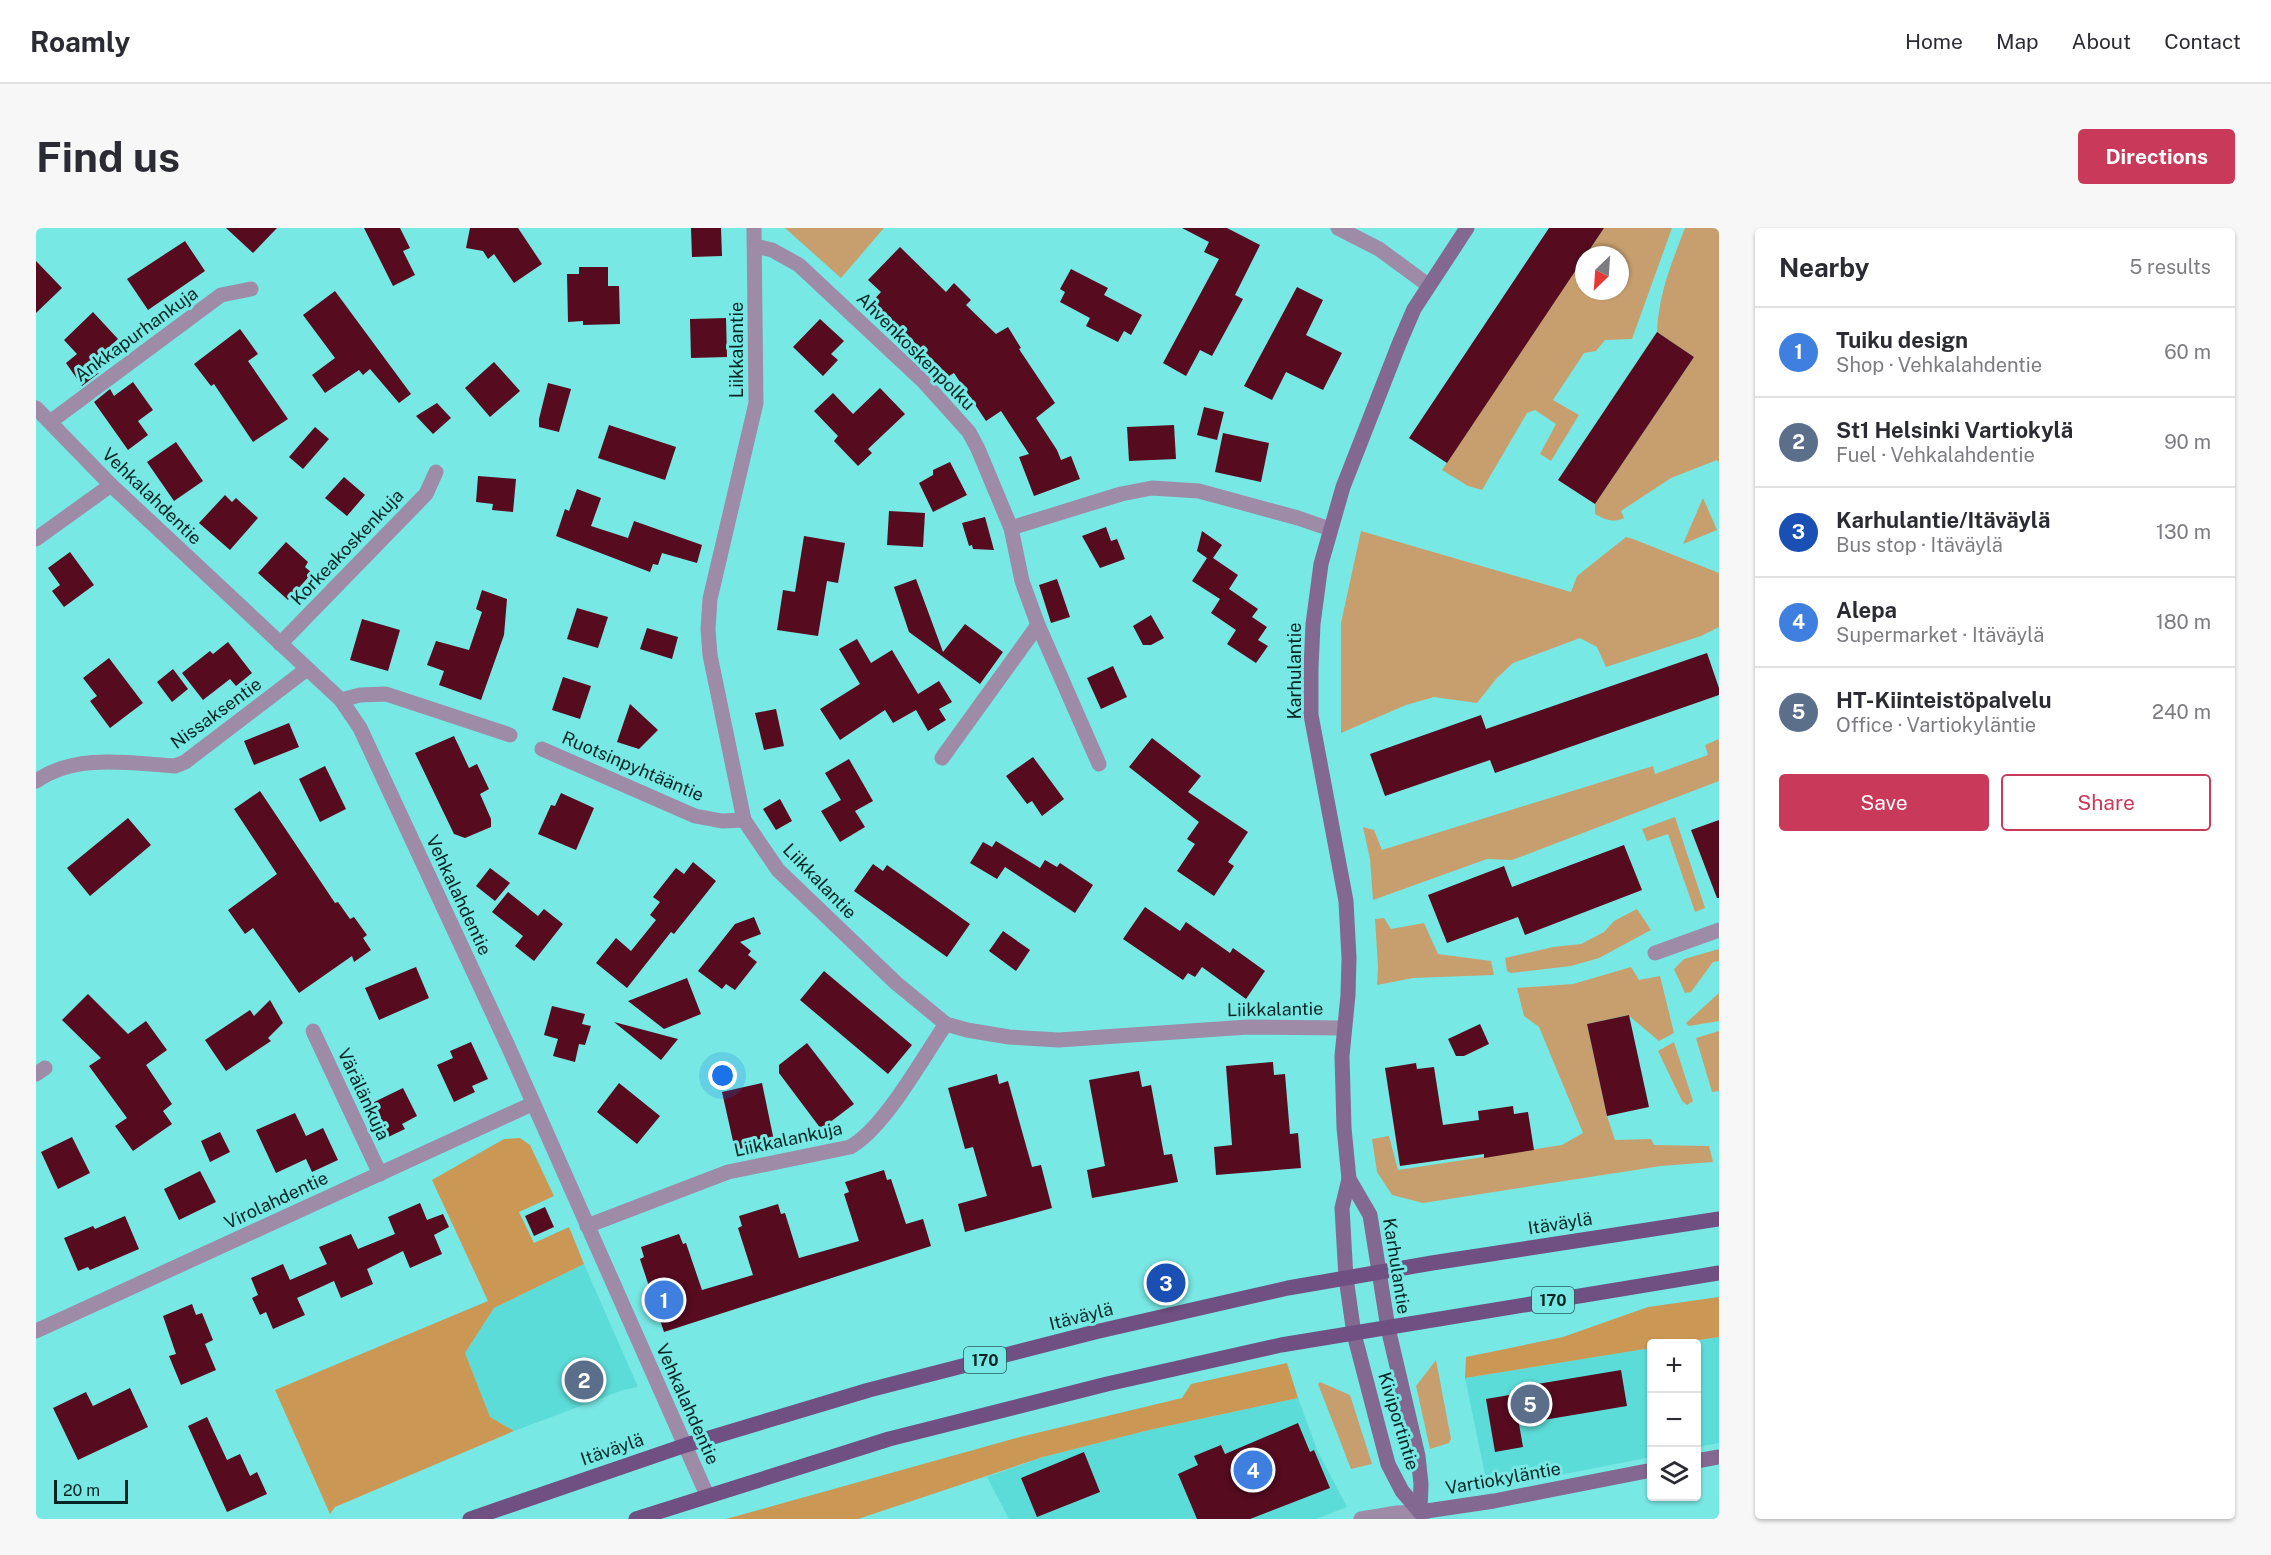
<!DOCTYPE html>
<meta charset="utf-8">
<style>
:root{--surface:#fff;--page:#f7f7f7;--text:#2b2b33;--muted:#7c7c81;--line:#e1e1e2;--accent:#c93959}
body{margin:0;font-family:"Public Sans",sans-serif;background:var(--page);color:var(--text)}
.controls{position:absolute;right:18px;bottom:18px;display:grid;overflow:hidden;border-radius:6px;box-shadow:0 2px 4px #0004}
.controls button{width:54px;height:54px;display:grid;place-items:center;padding:0;border:0;border-bottom:2px solid var(--line);background:var(--surface);color:var(--text);font:30px sans-serif}
.compass{position:absolute;left:1539px;top:18px;width:54px;height:54px;border-radius:50%;background:var(--surface);box-shadow:0 2px 4px #0004;rotate:205deg}
.scale{position:absolute;left:18px;bottom:15px;width:74px;box-sizing:border-box;padding-left:6px;border:3px solid #002423;border-top:0;font-size:16px;line-height:21px;white-space:nowrap;color:#002423;-webkit-text-stroke:4px #78e8e4;paint-order:stroke}
.you{position:absolute;left:687px;top:848px;width:21px;height:21px;margin:-15px;border:4px solid #fff;border-radius:50%;background:#1a73e8;box-shadow:0 0 0 9px #1a73e833}
.badge{display:grid;place-items:center;width:39px;height:39px;border-radius:50%;background:var(--accent);color:#fff;font-size:20px;font-weight:700}
.pin{position:absolute;translate:-50% -50%;border:3px solid #fff;box-shadow:0 2px 6px #0006}
.list{margin:0;padding:0;list-style:none}
h2{display:flex;justify-content:space-between;align-items:center;height:78px;margin:0;padding:0 24px;font-size:26px}
h2 small{font-size:20px;font-weight:400;color:var(--muted)}
.list li{display:grid;grid-template-columns:39px 1fr auto;gap:18px;align-items:center;box-sizing:border-box;height:90px;padding:0 24px;border-top:2px solid var(--line)}
.list b{display:block;font-size:22px;white-space:nowrap}
.list p{margin:0;font-size:20px;white-space:nowrap;color:var(--muted)}
.list em{font-size:20px;font-style:normal;color:var(--muted)}
.actions{display:flex;gap:12px;padding:18px 24px}
.actions a{flex:1;padding:14px 0;border:2px solid var(--accent);border-radius:6px;text-align:center;font-size:21px;color:var(--accent)}
.actions .main{background:var(--accent);color:#fff}
.icon{flex:none;width:33px;height:33px;fill:none;stroke:currentColor;stroke-width:2;stroke-linecap:round;stroke-linejoin:round}
.map{position:relative;flex:none;width:1683px;height:1291px;overflow:hidden;border-radius:6px}
header{display:flex;align-items:center;gap:36px;box-sizing:border-box;height:84px;padding:0 30px;background:var(--surface);border-bottom:2px solid var(--line)}
header strong{font-size:28px}
nav{display:flex;gap:33px;margin-inline-start:auto;font-size:21px}
.intro{display:flex;align-items:center;justify-content:space-between;box-sizing:border-box;height:144px;padding:0 36px}
h1{margin:0;font-size:42px}
.button{padding:15px 27px;border-radius:6px;background:var(--accent);color:#fff;font-size:21px;font-weight:700}
main{display:flex;gap:36px;padding:0 36px}
aside{flex:1;background:var(--surface);border-radius:6px;box-shadow:0 2px 4px #0004}
.map>svg:first-child{display:block}
.built{fill:#5cdcd8}
.green{fill:#c79f6e}
.forest{fill:#cb9754}
.building{fill:#560b1f}
.lines{fill:none;stroke-linecap:round;stroke-linejoin:round}
.minor{stroke:#9d8ba8;stroke-width:15}
.tertiary{stroke:#9d8ba8;stroke-width:15}
.secondary{stroke:#836992;stroke-width:15}
.primary{stroke:#704f82;stroke-width:15}
.labels{text-anchor:middle;dominant-baseline:central;stroke-width:6;stroke-linejoin:round;paint-order:stroke}
.shield{fill:#78e8e4;stroke:#245f5d;stroke-width:1.5}
.shield-label{font-size:16px;font-weight:bold;fill:#002423}
.street-label{font-size:18px;fill:#002423;stroke:#78e8e4}
</style>
<header>
<strong>Roamly</strong>
<nav><a>Home</a><a>Map</a><a>About</a><a>Contact</a></nav>
</header>
<div class="intro"><h1>Find us</h1><a class="button">Directions</a></div>
<main>
<div class="map">
<svg width="1683" height="1291" viewBox="0 0 1683 1291">
<rect width="100%" height="100%" fill="#78e8e4"/>
<g class="built">
<path d="M548 1036 602 1159 587 1162 478 1203 454 1189 429 1125 458 1080Z"/>
<path d="M1683 1109V1215L1661 1219 1660 1116H1642Z"/>
<path d="M1615 1120V1229L1452 1261 1429 1150Z"/>
<path d="M1262 1170 1282 1224 1311 1279 1280 1291H973L951 1249 1007 1229 1113 1202Z"/>
</g>
<g class="green">
<path d="M749 0H848L805 50Z"/>
<path d="M1568 0H1636L1596 111 1569 112 1560 123 1548 125 1517 172 1543 187 1515 233 1504 226 1520 196 1499 182 1491 185 1446 262 1432 258 1406 242 1548 29V63H1584V27H1550Z"/>
<path d="M1649 0H1683V235L1681 232 1635 250 1585 283 1588 290C1576 295 1570 292 1559 286V276L1658 129 1621 104C1623 64 1635 37 1649 0Z"/>
<path d="M1667 270 1681 302 1647 316Z"/>
<path d="M1325 303 1535 364 1541 348 1590 309 1597 311 1683 345V399L1665 408 1570 439 1561 419 1544 410 1477 435 1460 451 1441 475 1398 469 1370 477 1305 505V395Z"/>
<path d="M1683 511V553L1476 632 1451 631 1337 672 1334 631 1327 599 1338 602 1346 622 1617 538 1619 546 1672 527 1669 517Z"/>
<path d="M1639 589 1669 680 1659 684 1632 606 1611 613 1606 601Z"/>
<path d="M1601 681 1615 702 1563 730 1535 738 1475 745 1471 743 1469 730 1517 719 1545 716 1568 704 1578 693Z"/>
<path d="M1348 690 1355 701 1388 695 1402 726 1455 733 1458 747 1377 750 1341 757 1342 739 1339 691Z"/>
<path d="M1683 721V733L1677 734 1655 764 1649 765 1638 741 1648 731Z"/>
<path d="M1595 739 1603 752 1624 748 1638 805 1623 813 1592 787 1551 796 1571 888 1579 912 1615 911 1618 917 1673 918 1677 934 1625 938 1387 975 1356 967 1341 944 1336 911 1353 908 1362 942 1526 917 1547 905 1503 799 1488 788 1481 760 1537 756Z"/>
<path d="M1683 765V793L1653 798 1650 795Z"/>
<path d="M1683 803V863L1676 864 1660 810Z"/>
<path d="M1638 814 1657 873 1651 877 1646 873 1622 823Z"/>
<path d="M1400 1132 1415 1211 1413 1215 1394 1221 1380 1158Z"/>
<path d="M1284 1154 1314 1167 1336 1236 1315 1241 1282 1156Z"/>
</g>
<g class="forest">
<path d="M484 910 494 917 518 968 483 984 498 1015 533 999 548 1036 458 1080 429 1125 454 1189 478 1203 299 1279 294 1286 239 1162 452 1073 396 952 468 911Z"/>
<path d="M1683 1069V1109L1642 1115 1616 1116 1615 1120 1429 1150 1430 1129 1527 1109 1612 1079Z"/>
<path d="M1251 1135 1262 1170 1113 1202 1007 1229 822 1291H690L984 1209 1146 1170 1155 1156Z"/>
</g>
<g class="building">
<path d="M190 0H241L217 25Z"/>
<path d="M328 0H364L374 20 367 23 379 47 357 58Z"/>
<path d="M434 0H482L506 36 478 55 458 26 452 31 447 23 430 20Z"/>
<path d="M655 0H685L686 28 656 29Z"/>
<path d="M1146 0H1191L1224 17 1199 67 1207 71 1176 128 1164 122 1150 148 1127 135 1183 31 1168 24 1173 14Z"/>
<path d="M1513 0H1568L1411 235 1373 210Z"/>
<path d="M149 13 169 43 112 82 91 51Z"/>
<path d="M864 19 910 64 918 55 935 72 930 77 960 106 972 99 985 120 983 121 1019 175 1000 190 1021 222 1025 232 1035 228 1044 251 998 268 983 229 993 226 965 183 950 193 918 145 913 148 871 107 866 112 831 79 845 64 832 52Z"/>
<path d="M0 33 26 60 0 85Z"/>
<path d="M543 39H572V58H583L584 96 547 97V93L532 94 531 46H543Z"/>
<path d="M1035 41 1072 60 1068 67 1106 87 1095 107 1088 103 1082 114 1050 98 1054 90 1024 74 1029 64 1024 61Z"/>
<path d="M1261 59 1287 72 1270 107 1306 125 1287 162 1250 144 1236 172 1208 158Z"/>
<path d="M299 63 375 166 363 175 334 141 327 147 323 142 289 165 276 147 299 130 267 87Z"/>
<path d="M57 84 82 111 56 135 63 145 46 158 30 135 41 126 28 112Z"/>
<path d="M690 90 691 129 655 130 654 91Z"/>
<path d="M784 91 808 113 795 126 802 132 787 148 757 119Z"/>
<path d="M204 101 222 126 212 133 252 191 217 214 178 156 175 158 158 136Z"/>
<path d="M1621 104 1658 129 1559 276 1522 252Z"/>
<path d="M458 134 484 163 454 189 429 160Z"/>
<path d="M97 154 117 182 102 193 112 207 92 222 58 174 74 161 78 168Z"/>
<path d="M512 155 535 161 523 204 503 199V191Z"/>
<path d="M844 160 869 186 832 221 836 225 822 238 798 213 802 208 778 183 797 165 817 186Z"/>
<path d="M401 175 415 190 397 206 380 188Z"/>
<path d="M1168 179 1188 184 1181 212 1161 207Z"/>
<path d="M573 197 640 219 629 252 562 230Z"/>
<path d="M1138 197 1140 231 1093 233 1091 199Z"/>
<path d="M279 199 293 211 267 241 253 229Z"/>
<path d="M1187 205 1233 215 1225 254 1179 244Z"/>
<path d="M140 214 167 253 138 273 111 234Z"/>
<path d="M914 234 931 267 897 284 883 255 897 247V242Z"/>
<path d="M442 248 480 251 477 284 456 282 457 276 440 274Z"/>
<path d="M308 249 329 267 311 288 289 270Z"/>
<path d="M541 261 565 270 555 298 592 310 598 293 666 317 661 335 626 325 622 337 617 336 614 344 520 308 529 281 533 283Z"/>
<path d="M189 267 196 274 200 270 222 290 194 322 163 295Z"/>
<path d="M853 283 889 285 887 319 851 317Z"/>
<path d="M949 289 958 322 937 321 936 317 933 318 926 295Z"/>
<path d="M1070 299 1075 313 1081 311 1089 331 1064 340 1046 308Z"/>
<path d="M1166 303 1186 317 1177 330 1202 347 1193 361 1222 381 1216 389 1231 399 1222 412 1232 418 1220 435 1191 416 1200 402 1175 385 1184 371 1156 353 1171 330 1161 323Z"/>
<path d="M768 308 809 315 802 355 791 353 782 408 741 402 747 362 759 364Z"/>
<path d="M250 314 272 334 269 339 276 345 252 372 222 345Z"/>
<path d="M34 324 58 357 28 379 16 363 24 357 12 340Z"/>
<path d="M880 351 907 424 929 396 967 424 944 456 873 404 858 359Z"/>
<path d="M1021 351 1034 389 1015 395 1003 357Z"/>
<path d="M446 362 471 371 468 407 445 472 403 457 408 443 391 437 400 413 433 422 446 384 440 381Z"/>
<path d="M541 380 572 389 562 420 531 411Z"/>
<path d="M1115 387 1128 410 1115 417H1107L1097 398Z"/>
<path d="M326 391 364 402 352 443 314 432Z"/>
<path d="M611 400 642 409 636 431 604 421Z"/>
<path d="M821 411 835 435 856 422 882 466 903 453 916 474 903 481 910 492 892 503 880 482 857 495 849 482 804 512 784 481 824 456 803 421Z"/>
<path d="M192 414 216 445 200 458 194 451 167 472 146 445 174 423 177 426Z"/>
<path d="M1671 425 1683 460V467L1459 545 1454 532 1349 568 1334 526 1445 487 1450 501Z"/>
<path d="M73 430 107 475 74 500 54 473 61 468 47 450Z"/>
<path d="M1077 438 1091 469 1065 481 1051 450Z"/>
<path d="M137 441 152 461 136 474 121 454Z"/>
<path d="M527 449 555 458 544 491 516 482Z"/>
<path d="M594 476 622 502 603 521 581 514Z"/>
<path d="M740 481 748 518 728 522 719 485Z"/>
<path d="M253 495 263 519 218 537 208 513Z"/>
<path d="M418 508 433 540 441 536 453 561 444 566 455 591V599L429 610 418 606 379 525Z"/>
<path d="M1116 510 1165 548 1152 564 1212 604 1192 634 1198 638 1178 668 1141 643 1159 616 1151 611 1163 594 1093 539Z"/>
<path d="M997 529 1028 571 1006 588 996 573 991 576 970 548Z"/>
<path d="M813 531 837 573 819 583 829 599 804 614 785 583 805 572 789 545Z"/>
<path d="M289 538 310 581 284 594 263 551Z"/>
<path d="M224 563 299 675 302 674 314 691 318 689 331 707 327 710 335 722 318 734 316 728 263 765 217 700 209 706 192 682 241 646 198 581Z"/>
<path d="M525 565 558 580 540 622 502 606 515 577 519 578Z"/>
<path d="M744 571 756 593 740 602 727 581Z"/>
<path d="M92 590 115 617 54 668 31 640Z"/>
<path d="M1683 592V670H1681L1655 602Z"/>
<path d="M960 613 1004 640 1009 632 1021 639 1024 635 1057 657 1039 685 969 639 961 651 934 635 947 614 956 619Z"/>
<path d="M1588 617 1606 662 1489 707 1482 689 1411 715 1392 667 1468 638 1476 659Z"/>
<path d="M657 634 680 653 638 706 635 704 591 760 560 735 580 710 595 723 620 692 614 687 624 674 617 669 640 640 648 646Z"/>
<path d="M837 636 847 643 851 637 934 696 911 729 818 663Z"/>
<path d="M454 640 474 655 459 673 440 658Z"/>
<path d="M472 664 502 688 508 681 527 696 498 733 479 718 487 708 456 684Z"/>
<path d="M1109 679 1144 703 1150 694 1194 725 1197 720 1229 743 1210 771 1166 739 1159 749 1152 745 1147 752 1087 711Z"/>
<path d="M718 689 725 706 704 714 715 723 712 727 721 734 699 762 690 756 686 761 662 743 699 696Z"/>
<path d="M967 703 994 722 980 743 953 723Z"/>
<path d="M380 739 393 770 343 792 329 760Z"/>
<path d="M788 743 876 817 852 846 764 772Z"/>
<path d="M651 750 665 786 628 801 592 773Z"/>
<path d="M52 766 92 806 110 793 131 822 110 837 136 876 127 883 136 896 97 923 79 898 91 890 53 838 65 830 26 792Z"/>
<path d="M234 772 247 795 232 810 235 813 190 843 169 812 214 782 218 788Z"/>
<path d="M516 778 549 786 546 796 555 798 549 817 543 816 539 834 517 828 522 811 508 807Z"/>
<path d="M1593 787 1613 879 1571 888 1551 796Z"/>
<path d="M578 794 642 811 625 832Z"/>
<path d="M1444 796 1453 816 1428 828H1420L1412 811Z"/>
<path d="M435 814 452 851 436 858 439 864 418 874 401 837 417 830 414 823Z"/>
<path d="M771 815 818 876 785 901 743 845V837Z"/>
<path d="M1237 834 1238 847 1249 846 1254 906 1262 905 1265 940 1180 947 1178 919 1196 917 1190 838Z"/>
<path d="M1380 835 1381 841 1398 839 1407 897 1443 892 1442 883 1477 878 1478 886 1492 884 1498 922 1448 930V926L1364 938 1349 840Z"/>
<path d="M1103 843 1106 859 1115 857 1128 927 1136 926 1142 954 1056 970 1051 942 1069 938 1053 852Z"/>
<path d="M961 846 963 856 972 853 996 939 1005 937 1016 980 929 1004 922 976 951 968 937 919 929 921 912 860Z"/>
<path d="M583 855 624 888 601 916 561 884Z"/>
<path d="M726 855 738 913 699 922 686 864Z"/>
<path d="M367 860 381 888 366 896 369 901 348 911 332 877Z"/>
<path d="M259 885 270 908 287 900 302 932 276 944 270 931 240 945 220 902Z"/>
<path d="M184 904 194 924 174 934 165 913Z"/>
<path d="M36 909 54 945 22 961 5 924Z"/>
<path d="M848 942 851 952 855 951 870 996 887 991 895 1018 628 1104 604 1031 608 1029 605 1019 643 1006 647 1016 650 1015 666 1062 717 1047 702 1000 706 998 703 988 742 976 745 986 749 985 763 1030 823 1013 808 966 813 964 809 954Z"/>
<path d="M164 943 180 974 143 992 128 961Z"/>
<path d="M384 975 391 992 407 986 413 999 398 1007 406 1026 374 1040 367 1023 331 1041 337 1056 305 1070 298 1053 261 1070 269 1087 237 1101 230 1084 224 1087 216 1070 222 1067 215 1050 247 1036 254 1052 291 1036 283 1019 315 1006 322 1021 359 1006 352 989Z"/>
<path d="M509 979 518 999 498 1008 489 988Z"/>
<path d="M89 988 103 1021 54 1042 52 1039 42 1043 28 1010 57 998 59 1001Z"/>
<path d="M156 1076 160 1087 166 1085 177 1112 169 1116 180 1142 145 1157 133 1128 140 1126 127 1088Z"/>
<path d="M559 1134 567 1154 534 1167 527 1146Z"/>
<path d="M1585 1142 1591 1178 1483 1196 1487 1219 1459 1224 1450 1171 1479 1166 1478 1160Z"/>
<path d="M94 1160 112 1199 42 1232 17 1180 50 1164 57 1178Z"/>
<path d="M171 1189 191 1232 204 1226 214 1248 221 1244 231 1266 191 1284 152 1198Z"/>
<path d="M1262 1195 1274 1224 1278 1222 1294 1260 1214 1291H1161L1142 1246 1162 1237 1158 1228 1185 1217 1189 1226Z"/>
<path d="M1048 1224 1064 1264 1001 1289 985 1250Z"/>
</g>
<g class="lines">
<g class="minor">
<path d="M718 0 720 175 674 371 672 401 674 427 708 592 742 642 860 755 910 796 931 802 973 809 1023 812 1212 799 1308 800"/>
<path d="M719 18 736 22 763 37 887 153 933 204 942 221 975 300 986 353 1002 397 1063 536"/>
<path d="M0 180 75 257 305 472 324 500 472 818 671 1267"/>
<path d="M14 194 185 67 215 61"/>
<path d="M975 300 1085 266 1116 260 1163 263 1262 290 1294 301"/>
<path d="M0 311 75 257"/>
<path d="M244 416 390 266 400 244"/>
<path d="M305 472 324 467 350 466 474 507"/>
<path d="M506 521 659 588 686 593 708 592"/>
<path d="M906 530 1002 397"/>
<path d="M0 553C40 525 93 535 139 538L149 534 271 441"/>
<path d="M1619 725 1683 702"/>
<path d="M277 803 344 946"/>
<path d="M0 846 9 840"/>
<path d="M551 998 692 944 814 919C848 901 887 829 910 796"/>
<path d="M0 1103 496 876"/>
</g>
<g class="tertiary">
<path d="M1302 0 1343 21 1392 57"/>
<path d="M1325 1291 1361 1285 1384 1284 1386 1291"/>
</g>
<g class="secondary">
<path d="M1313 951 1334 987 1352 1100 1382 1228 1385 1256 1384 1284"/>
<path d="M1660 1233 1683 1229"/>
<path d="M1384 1284 1366 1263 1352 1236 1318 1106 1310 1050 1306 980 1313 951 1308 900 1306 828 1312 767 1313 730 1310 673 1275 487V440L1277 396 1285 336 1307 259 1363 116 1378 81 1431 0"/>
<path d="M1384 1284 1458 1273 1616 1242"/>
</g>
<g class="primary">
<path d="M434 1291 650 1217 833 1162 1059 1104 1252 1060 1396 1035 1683 991"/>
<path d="M600 1291 853 1211 1071 1156 1245 1117 1683 1045"/>
</g>
</g>
<g class="labels">
<g class="shield">
<rect x="1496" y="1059" width="42" height="26" rx="4.5"/>
<rect x="928" y="1119" width="42" height="26" rx="4.5"/>
</g>
<g class="shield-label">
<text x="1517" y="1072">170</text>
<text x="949" y="1132">170</text>
</g>
<g class="street-label">
<text transform="translate(100 106) rotate(-36)">Ankkapurhankuja</text>
<text transform="translate(700 122) rotate(-90)">Liikkalantie</text>
<text transform="translate(880 123) rotate(45)">Ahvenkoskenpolku</text>
<text transform="translate(116 268) rotate(44)">Vehkalahdentie</text>
<text transform="translate(311 319) rotate(-46)">Korkeakoskenkuja</text>
<text transform="translate(1258 443) rotate(-90)">Karhulantie</text>
<text transform="translate(180 485) rotate(-36)">Nissaksentie</text>
<text transform="translate(597 538) rotate(23)">Ruotsinpyhtääntie</text>
<text transform="translate(784 653) rotate(46)">Liikkalantie</text>
<text transform="translate(423 667) rotate(65)">Vehkalahdentie</text>
<text transform="translate(1239 781) rotate(-1)">Liikkalantie</text>
<text transform="translate(328 866) rotate(65)">Värälänkuja</text>
<text transform="translate(752 911) rotate(-12)">Liikkalankuja</text>
<text transform="translate(240 972) rotate(-25)">Virolahdentie</text>
<text transform="translate(1524 995) rotate(-9)">Itäväylä</text>
<text transform="translate(1361 1038) rotate(81)">Karhulantie</text>
<text transform="translate(1045 1088) rotate(-14)">Itäväylä</text>
<text transform="translate(652 1176) rotate(66)">Vehkalahdentie</text>
<text transform="translate(1363 1193) rotate(73)">Kiviportintie</text>
<text transform="translate(576 1221) rotate(-19)">Itäväylä</text>
<text transform="translate(1467 1250) rotate(-10)">Vartiokyläntie</text>
</g>
</g>
</svg>
<div class="controls">
<button>+</button>
<button>−</button>
<button><svg class="icon" aria-label="layers" viewBox="0 0 24 24"><path d="M12 4l9 5-9 5-9-5zM3 14l9 5 9-5"/></svg></button>
</div>
<svg class="compass" viewBox="-18 -18 36 36"><path d="M0-13l5 13h-10z" fill="#e53935"/><path d="M0 13l5-13h-10z" fill="#7c7c81"/></svg>
<div class="scale">20 m</div>
<div class="you"></div>
<div class="pin badge" style="left:628px;top:1072px;background:#3f7fe0">1</div>
<div class="pin badge" style="left:548px;top:1152px;background:#5c6f8a">2</div>
<div class="pin badge" style="left:1130px;top:1055px;background:#1a4fb4">3</div>
<div class="pin badge" style="left:1217px;top:1242px;background:#3f7fe0">4</div>
<div class="pin badge" style="left:1494px;top:1176px;background:#5c6f8a">5</div>
</div>
<aside>
<h2>Nearby<small>5 results</small></h2>
<ul class="list">
<li><span class="badge" style="background:#3f7fe0">1</span><div><b>Tuiku design</b><p>Shop · Vehkalahdentie</p></div><em>60 m</em></li>
<li><span class="badge" style="background:#5c6f8a">2</span><div><b>St1 Helsinki Vartiokylä</b><p>Fuel · Vehkalahdentie</p></div><em>90 m</em></li>
<li><span class="badge" style="background:#1a4fb4">3</span><div><b>Karhulantie/Itäväylä</b><p>Bus stop · Itäväylä</p></div><em>130 m</em></li>
<li><span class="badge" style="background:#3f7fe0">4</span><div><b>Alepa</b><p>Supermarket · Itäväylä</p></div><em>180 m</em></li>
<li><span class="badge" style="background:#5c6f8a">5</span><div><b>HT-Kiinteistöpalvelu</b><p>Office · Vartiokyläntie</p></div><em>240 m</em></li>
</ul>
<div class="actions"><a class="main">Save</a><a>Share</a></div>
</aside>
</main>
